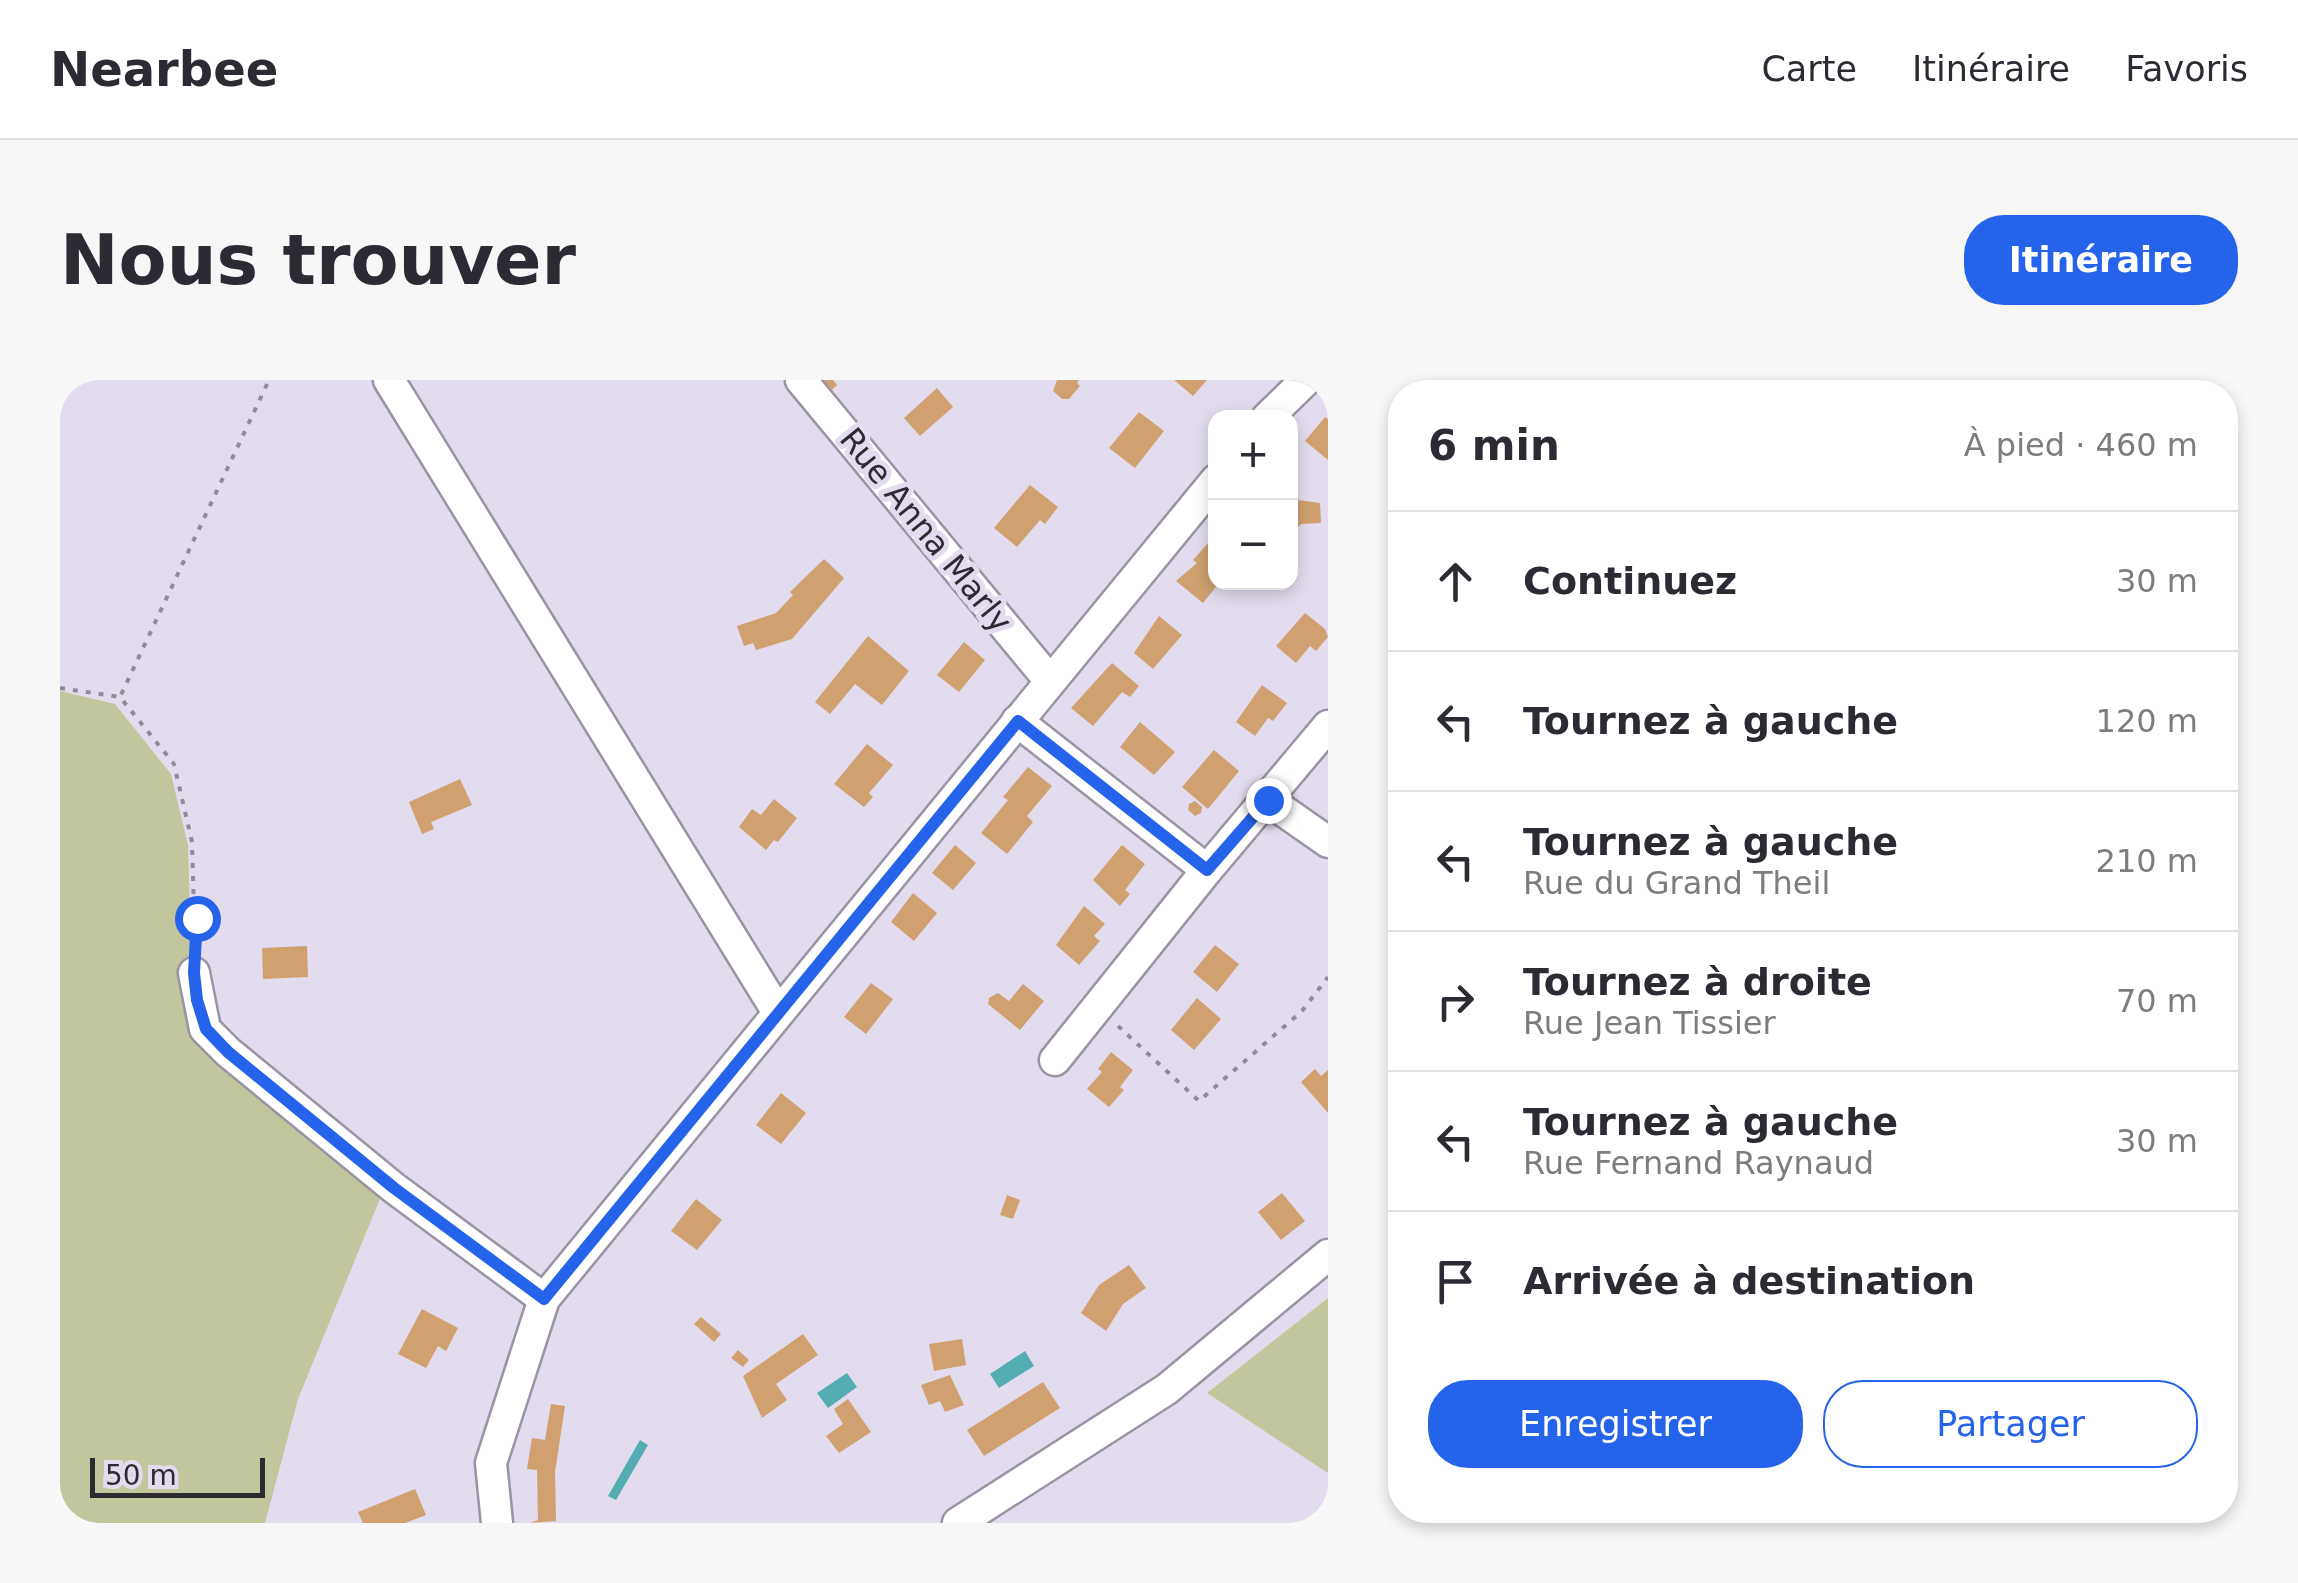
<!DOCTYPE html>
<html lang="fr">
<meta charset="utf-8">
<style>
:root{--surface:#fff;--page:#f7f7f7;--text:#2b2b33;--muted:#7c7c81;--line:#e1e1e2;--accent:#2563eb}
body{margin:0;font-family:"DejaVu Sans",sans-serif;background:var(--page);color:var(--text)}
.controls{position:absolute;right:30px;top:30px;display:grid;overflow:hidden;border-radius:20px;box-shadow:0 5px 15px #0003}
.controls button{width:90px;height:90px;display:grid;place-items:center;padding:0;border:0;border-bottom:2px solid var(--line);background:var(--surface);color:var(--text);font:50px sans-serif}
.scale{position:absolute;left:30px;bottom:25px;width:175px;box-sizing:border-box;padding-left:10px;border:5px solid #2d2a31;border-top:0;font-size:28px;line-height:35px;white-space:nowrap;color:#2d2a31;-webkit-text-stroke:8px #e3dcee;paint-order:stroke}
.stop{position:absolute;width:30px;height:30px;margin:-22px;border:8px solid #2563eb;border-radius:50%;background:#fff}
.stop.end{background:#2563eb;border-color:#fff;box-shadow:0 2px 10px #0008}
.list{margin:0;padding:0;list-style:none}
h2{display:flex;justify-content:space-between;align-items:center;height:130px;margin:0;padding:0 40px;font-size:42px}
h2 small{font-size:32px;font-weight:400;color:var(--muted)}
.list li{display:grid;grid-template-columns:65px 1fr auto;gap:30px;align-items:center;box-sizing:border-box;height:140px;padding:0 40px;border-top:2px solid var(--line)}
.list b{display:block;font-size:38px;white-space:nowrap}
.list p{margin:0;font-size:32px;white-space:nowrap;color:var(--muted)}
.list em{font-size:32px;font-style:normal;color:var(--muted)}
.actions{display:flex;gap:20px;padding:30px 40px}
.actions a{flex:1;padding:22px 0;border:2px solid var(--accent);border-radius:40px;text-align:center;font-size:35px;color:var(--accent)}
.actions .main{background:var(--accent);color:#fff}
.icon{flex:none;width:55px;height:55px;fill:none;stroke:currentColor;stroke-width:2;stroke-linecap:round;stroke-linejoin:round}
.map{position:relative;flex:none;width:1268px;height:1143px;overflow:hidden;border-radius:40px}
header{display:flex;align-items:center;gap:60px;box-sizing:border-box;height:140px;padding:0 50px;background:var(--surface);border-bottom:2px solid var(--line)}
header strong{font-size:48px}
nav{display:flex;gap:55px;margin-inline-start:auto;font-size:35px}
.intro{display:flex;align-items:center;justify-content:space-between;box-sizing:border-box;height:240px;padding:0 60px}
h1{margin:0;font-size:70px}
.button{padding:25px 45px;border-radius:40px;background:var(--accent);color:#fff;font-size:35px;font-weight:700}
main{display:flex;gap:60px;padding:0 60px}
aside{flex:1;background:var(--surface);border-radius:40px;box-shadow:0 5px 15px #0003}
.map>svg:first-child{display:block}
.green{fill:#c1c69c}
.water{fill:#54adb0}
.building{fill:#d0a070}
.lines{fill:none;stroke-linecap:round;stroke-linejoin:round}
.minor-casing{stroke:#9993a3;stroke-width:35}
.path{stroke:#918b98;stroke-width:4;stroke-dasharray:5 8;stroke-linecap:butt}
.minor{stroke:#fff;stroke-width:30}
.route{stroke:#2563eb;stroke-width:12}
.labels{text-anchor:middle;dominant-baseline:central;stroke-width:10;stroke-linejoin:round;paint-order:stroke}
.street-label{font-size:32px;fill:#2d2a31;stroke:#e3dcee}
</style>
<header>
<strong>Nearbee</strong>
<nav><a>Carte</a><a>Itinéraire</a><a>Favoris</a></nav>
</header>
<div class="intro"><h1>Nous trouver</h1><a class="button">Itinéraire</a></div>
<main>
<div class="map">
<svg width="1268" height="1143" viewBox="0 0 1268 1143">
<rect width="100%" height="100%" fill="#e3dcee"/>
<g class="green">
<path d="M0 311 55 324 111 394 128 465 133 633 324 809 238 1019 205 1143H0Z"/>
<path d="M1268 918V1093L1147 1013Z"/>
</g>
<g class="water">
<path d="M965 971 974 986 939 1008 930 994Z"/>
<path d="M787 993 797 1007 768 1028 757 1013Z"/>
<path d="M580 1060 588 1065 556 1120 548 1116Z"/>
</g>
<g class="building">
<path d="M756 0H773L777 5 768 14Z"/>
<path d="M997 0H1019L1017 3 1020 6 1009 19H1002L993 11Z"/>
<path d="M1114 0H1147L1133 16Z"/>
<path d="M877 8 893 27 860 56 844 38Z"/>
<path d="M1079 32 1104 51 1075 88 1049 68Z"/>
<path d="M1265 37 1268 39V80L1245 61Z"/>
<path d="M970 105 998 127 985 144 980 140 957 167 934 148Z"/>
<path d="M1230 110H1238V120L1260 123 1261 143 1241 144 1230 156Z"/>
<path d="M1149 162 1156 168V202H1160L1143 223 1116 201 1137 183 1133 180Z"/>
<path d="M764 179 784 198 732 259 696 270 693 263 684 266 677 246 716 233 733 215 730 212Z"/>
<path d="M1245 233 1265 249 1268 257 1256 271 1250 266 1236 283 1216 266Z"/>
<path d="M1099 236 1122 255 1093 289 1074 273Z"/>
<path d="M808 256 849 291 822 325 795 304 770 334 755 322Z"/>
<path d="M904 262 925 280 899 312 877 295Z"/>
<path d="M1052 283 1079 306 1070 317 1062 312 1033 346 1011 328Z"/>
<path d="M1202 305 1227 323 1213 341 1208 338 1195 356 1176 342Z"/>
<path d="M1080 342 1115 372 1094 395 1060 367Z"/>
<path d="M807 364 833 385 809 413 813 417 804 427 774 404Z"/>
<path d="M1154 370 1179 391 1148 429 1122 407Z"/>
<path d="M968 387 992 406 967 436 973 442 947 474 921 453 948 420 943 417Z"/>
<path d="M400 399 412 425 371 442 374 449 362 454 349 422Z"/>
<path d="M714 419 737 438 718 462 714 460 706 470 679 447 692 429 701 435Z"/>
<path d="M1135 421 1142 427 1141 433 1135 436 1128 430 1129 424Z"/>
<path d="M895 465 916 483 893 510 872 493Z"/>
<path d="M1062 465 1085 484 1065 510 1070 514 1060 526 1033 500Z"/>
<path d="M853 513 877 533 854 561 831 542Z"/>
<path d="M1024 526 1045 544 1034 556 1040 561 1019 585 996 565Z"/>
<path d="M1155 565 1179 584 1157 612 1133 592Z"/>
<path d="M247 566 248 597 203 599 202 568Z"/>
<path d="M811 603 833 619 806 654 784 637Z"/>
<path d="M963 604 984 621 960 650 928 624 929 618 938 613 949 621Z"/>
<path d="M1137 618 1161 639 1134 670 1111 650Z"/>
<path d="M1051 672 1073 690 1060 707 1064 710 1049 727 1027 709 1042 692 1038 689Z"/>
<path d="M1255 689 1261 696 1268 690V733L1241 702Z"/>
<path d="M721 713 746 733 721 764 696 745Z"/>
<path d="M1222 813 1245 841 1221 860 1198 832Z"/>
<path d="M947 815 960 820 953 839 940 835Z"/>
<path d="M636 819 662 840 637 870 611 851Z"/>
<path d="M1069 885 1086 908 1063 924 1046 951 1021 933 1039 905Z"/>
<path d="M362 929 398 948 386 971 378 966 366 988 338 974Z"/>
<path d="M641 937 661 954 654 962 634 944Z"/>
<path d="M743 954 758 975 716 1004 727 1020 702 1038 683 996Z"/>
<path d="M902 959 906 985 874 991 869 964Z"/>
<path d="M678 970 689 980 683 987 671 978Z"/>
<path d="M890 995 904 1025 885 1032 880 1021 869 1025 861 1005Z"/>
<path d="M983 1002 1000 1028 924 1076 907 1050Z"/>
<path d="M788 1019 811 1052 779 1073 766 1056 783 1044 774 1029Z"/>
<path d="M491 1024 505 1026 495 1092 496 1141 470 1143 478 1140 477 1090 467 1089 472 1058 485 1060Z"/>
<path d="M355 1109 366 1135 345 1143H303L298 1132Z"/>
</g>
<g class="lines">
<g class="minor-casing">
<g id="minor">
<path d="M329 0 717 631"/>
<path d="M741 0 990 301"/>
<path d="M1207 38 1246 0"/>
<path d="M957 341 1147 490"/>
<path d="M1208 420 1268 462"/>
<path d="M134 593 145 649 168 672 334 808 484 919"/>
<path d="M995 680 1147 490 1268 346"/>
<path d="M437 1143 431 1083 484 919 1156 100"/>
<path d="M898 1143 1107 1009 1268 875"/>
</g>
</g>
<g class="path">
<path d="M0 308 60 317"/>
<path d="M135 566 132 462 114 384 60 317 209 0"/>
<path d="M1058 646 1139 721 1242 631 1268 597"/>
</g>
<use href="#minor" class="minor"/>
</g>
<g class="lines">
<path class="route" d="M137 538 134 593 137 620 146 649 168 672 334 808 484 919 958 341 1147 490 1208 420"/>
</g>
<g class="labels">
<g class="street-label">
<text transform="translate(866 150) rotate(51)">Rue Anna Marly</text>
</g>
</g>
</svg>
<div class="controls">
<button>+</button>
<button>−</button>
</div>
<div class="scale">50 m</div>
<div class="stop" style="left:137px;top:538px"></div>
<div class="stop end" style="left:1208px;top:420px"></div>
</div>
<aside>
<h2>6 min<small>À pied · 460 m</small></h2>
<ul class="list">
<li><svg class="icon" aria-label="ahead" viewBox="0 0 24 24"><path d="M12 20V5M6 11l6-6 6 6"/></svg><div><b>Continuez</b></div><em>30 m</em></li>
<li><svg class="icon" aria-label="left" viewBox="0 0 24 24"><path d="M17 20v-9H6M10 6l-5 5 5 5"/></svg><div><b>Tournez à gauche</b></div><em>120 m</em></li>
<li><svg class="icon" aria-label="left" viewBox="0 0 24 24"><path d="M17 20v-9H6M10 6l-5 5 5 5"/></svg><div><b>Tournez à gauche</b><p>Rue du Grand Theil</p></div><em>210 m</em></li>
<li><svg class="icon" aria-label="right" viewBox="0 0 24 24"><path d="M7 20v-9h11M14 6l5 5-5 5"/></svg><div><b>Tournez à droite</b><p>Rue Jean Tissier</p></div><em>70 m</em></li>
<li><svg class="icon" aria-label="left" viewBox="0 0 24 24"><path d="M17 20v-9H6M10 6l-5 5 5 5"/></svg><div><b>Tournez à gauche</b><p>Rue Fernand Raynaud</p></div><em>30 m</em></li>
<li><svg class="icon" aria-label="arrive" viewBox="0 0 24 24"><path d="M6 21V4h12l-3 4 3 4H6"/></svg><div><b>Arrivée à destination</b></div></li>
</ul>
<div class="actions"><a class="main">Enregistrer</a><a>Partager</a></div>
</aside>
</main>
